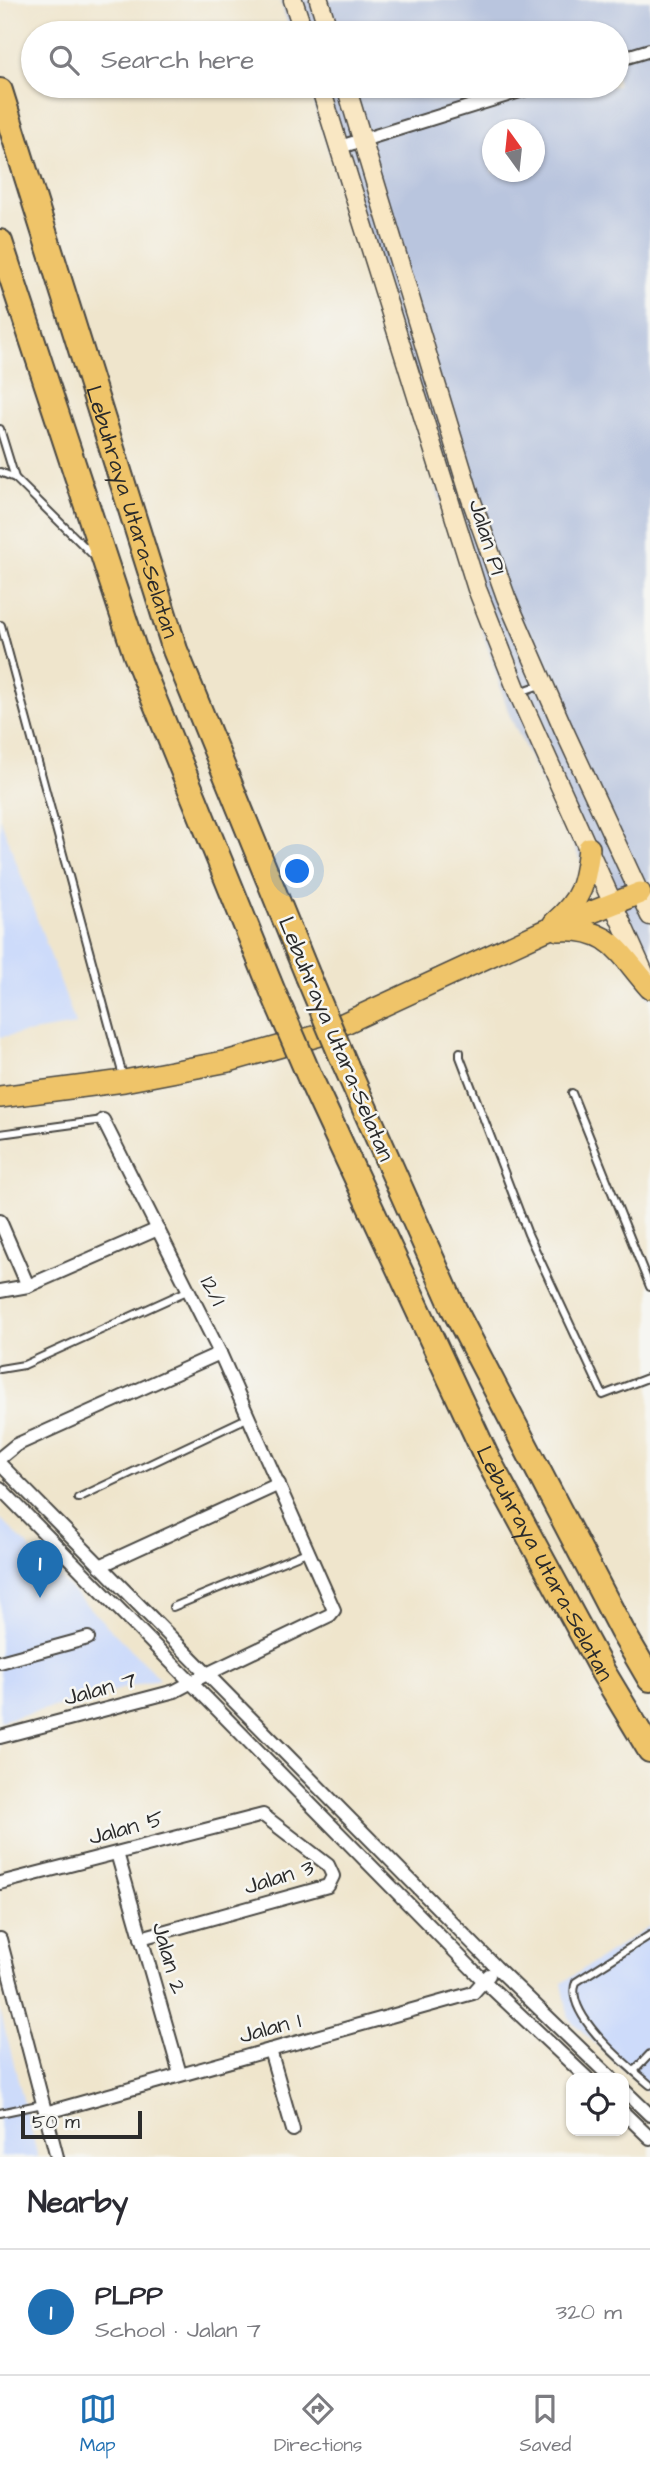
<!DOCTYPE html>
<meta charset="utf-8">
<style>
:root{--surface:#fff;--page:#f7f7f7;--text:#2b2b33;--muted:#7c7c81;--line:#e1e1e2;--accent:#1f6fb2}
body{margin:0;font-family:"Architects Daughter",sans-serif;background:var(--page);color:var(--text)}
.controls{position:absolute;right:21px;bottom:21px;display:grid;overflow:hidden;border-radius:14px;box-shadow:0 2px 5px #0004}
.controls button{width:63px;height:63px;display:grid;place-items:center;padding:0;border:0;border-bottom:2px solid var(--line);background:var(--surface);color:var(--text);font:35px sans-serif}
.compass{position:absolute;left:482px;top:119px;width:63px;height:63px;border-radius:50%;background:var(--surface);box-shadow:0 2px 5px #0004;rotate:345deg}
.scale{position:absolute;left:21px;bottom:18px;width:121px;box-sizing:border-box;padding-left:7px;border:4px solid #2b2b2b;border-top:0;font-size:19px;line-height:24px;white-space:nowrap;color:#2b2b2b;-webkit-text-stroke:5px #f6f6f2;paint-order:stroke}
.you{position:absolute;left:298px;top:872px;width:24px;height:24px;margin:-18px;border:5px solid #fff;border-radius:50%;background:#1a73e8;box-shadow:0 0 0 10px #1a73e833}
.badge{display:grid;place-items:center;width:46px;height:46px;border-radius:50%;background:var(--accent);color:#fff;font-size:23px;font-weight:700}
.pin{position:absolute;translate:-50% -58px;filter:drop-shadow(0 2px 4px #0008)}
.pin::after{content:'';position:absolute;top:37px;width:24px;height:21px;background:inherit;clip-path:polygon(0 0,100% 0,50% 100%)}
.list{margin:0;padding:0;list-style:none}
h2{display:flex;justify-content:space-between;align-items:center;height:91px;margin:0;padding:0 28px;font-size:30px}
h2 small{font-size:23px;font-weight:400;color:var(--muted)}
.list li{display:grid;grid-template-columns:46px 1fr auto;gap:21px;align-items:center;box-sizing:border-box;height:126px;padding:0 28px;border-top:2px solid var(--line)}
.list b{display:block;font-size:26px;white-space:nowrap}
.list p{margin:0;font-size:23px;white-space:nowrap;color:var(--muted)}
.list em{font-size:23px;font-style:normal;color:var(--muted)}
.icon{flex:none;width:38px;height:38px;fill:none;stroke:currentColor;stroke-width:2;stroke-linecap:round;stroke-linejoin:round}
.map{position:relative;flex:none;width:650px;height:2157px;overflow:hidden}
.search{position:absolute;background:var(--surface);box-shadow:0 2px 5px #0004;left:21px;right:21px;top:21px;height:77px;display:flex;align-items:center;gap:18px;box-sizing:border-box;padding:0 24px;border-radius:38px;color:var(--muted);font-size:26px}
.sheet{height:217px;background:var(--surface)}
nav{display:flex;justify-content:space-around;align-items:center;box-sizing:border-box;height:98px;border-top:2px solid var(--line);background:var(--surface);font-size:19px;color:var(--muted)}
nav a{display:grid;justify-items:center;gap:4px}
nav .on{color:var(--accent)}
.map>svg:first-child{display:block}
.built{fill:#cddbfa}
.industrial{fill:#b9c5de;fill-rule:evenodd}
.lines{fill:none;stroke-linecap:round;stroke-linejoin:round}
.lane-casing{stroke:#484743;stroke-width:10}
.street-casing{stroke:#484743;stroke-width:16}
.secondary-casing{stroke:#484743;stroke-width:21}
.primary-casing{stroke:#484743;stroke-width:24}
.highway-casing{stroke:#484743;stroke-width:28}
.lane{stroke:#fff;stroke-width:6}
.street{stroke:#fff;stroke-width:12}
.secondary{stroke:#f9e7c3;stroke-width:18}
.primary{stroke:#efc469;stroke-width:21}
.highway{stroke:#efc469;stroke-width:24}
.highway-bridge-casing{stroke:#484743;stroke-width:28;stroke-linecap:butt}
.highway-bridge{stroke:#efc469;stroke-width:24}
.labels{text-anchor:middle;dominant-baseline:central;stroke-width:5;stroke-linejoin:round;paint-order:stroke}
.street-label{font-size:23px;fill:#2b2b2b;stroke:#f6f6f2}
</style>
<div class="map">
<svg width="650" height="2157" viewBox="0 0 650 2157">
<rect width="100%" height="100%" fill="#f6f6f2"/>
<filter id="ink" filterUnits="userSpaceOnUse"><feTurbulence type="fractalNoise" baseFrequency=".0143" numOctaves="2"/><feDisplacementMap in="SourceGraphic" scale="14" xChannelSelector="R" yChannelSelector="G"/><feConvolveMatrix kernelMatrix="1 2 1 2 8 2 1 2 1" color-interpolation-filters="sRGB"/></filter>
<filter id="wash" filterUnits="userSpaceOnUse"><feTurbulence type="fractalNoise" baseFrequency=".00686" numOctaves="4" result="noise"/><feDisplacementMap in="SourceGraphic" scale="28" xChannelSelector="R" yChannelSelector="G"/><feGaussianBlur stdDeviation="1.57" result="paint"/><feColorMatrix in="noise" values="0 0 0 0 0 0 0 0 0 0 0 0 0 0 0 0 0 1.4 0 .05"/><feComposite in="paint" operator="in"/></filter>
<g filter="url(#wash)">
<rect width="100%" height="100%" fill="#efe5cc"/>
<g class="built">
<path d="M0 818 76 1025 0 1037Z"/>
<path d="M0 1518 160 1679 0 1721Z"/>
<path d="M650 1926V2094L569 2019 562 1983Z"/>
<path d="M0 2010 38 2157H0Z"/>
</g>
<path class="industrial" d="M280 0H650V1000L510 717 308 86H617V33H291ZM492 130H534V172H492Z"/>
</g>
<g filter="url(#ink)">
<g class="lines">
<g class="lane-casing">
<g id="lane">
<path d="M0 429 15 478 95 557"/>
<path d="M0 472 15 478"/>
<path d="M1 625 123 1076"/>
<path d="M520 692 543 684"/>
<path d="M460 1052V1057L528 1234 603 1395 650 1377"/>
<path d="M572 1093 650 1287"/>
<path d="M0 1134 103 1120"/>
<path d="M0 1369 24 1365 189 1290"/>
<path d="M78 1498 249 1417"/>
<path d="M173 1607 309 1551"/>
<path d="M650 1935 576 1982C563 2014 628 2066 650 2085"/>
<path d="M634 2071 650 2054"/>
<path d="M0 2113 43 2104"/>
</g>
</g>
<g class="street-casing">
<g id="street">
<path d="M617 60 650 50"/>
<path d="M340 147 536 86"/>
<path d="M0 1221 28 1286"/>
<path d="M0 1291 28 1286 158 1229"/>
<path d="M0 1458 16 1445 220 1353"/>
<path d="M0 1464 496 1967 611 2078"/>
<path d="M0 1488 484 1981 587 2078"/>
<path d="M100 1566 279 1484"/>
<path d="M0 1662 88 1638"/>
<path d="M0 1737 175 1691 207 1674 330 1615 334 1610 220 1353 103 1120"/>
<path d="M117 1853 180 2074"/>
<path d="M0 1883 263 1815 328 1865 333 1876 328 1886 141 1938"/>
<path d="M0 1939 57 2157"/>
<path d="M270 2050 293 2130"/>
<path d="M624 2090 650 2115"/>
<path d="M45 2113 473 1993 489 1975"/>
<path d="M624 2113 650 2138"/>
</g>
</g>
<g class="secondary-casing">
<g id="secondary">
<path d="M293 0 304 33"/>
<path d="M319 0 329 33"/>
<path d="M320 86 477 589 518 693 645 975"/>
<path d="M346 86 470 496 506 597 563 728 650 916"/>
</g>
</g>
<g class="primary-casing">
<g id="primary">
<path d="M554 923C582 899 585 883 589 848"/>
<path d="M558 930C610 926 619 953 650 988"/>
<path d="M0 1097 124 1081 229 1061 317 1036 544 931 640 893"/>
</g>
</g>
<g class="highway-casing">
<g id="highway">
<path id="s1" d="M0 91 175 650 308 976"/>
<path d="M0 242 136 655 273 992"/>
<path d="M345 1064 454 1309 622 1631 650 1679"/>
<path id="s2" d="M311 1080 488 1460 603 1672 650 1750"/>
</g>
</g>
<use href="#lane" class="lane"/>
<use href="#street" class="street"/>
<use href="#secondary" class="secondary"/>
<use href="#primary" class="primary"/>
<use href="#highway" class="highway"/>
<g class="highway-bridge-casing">
<g id="highway-bridge">
<path d="M308 976 345 1064"/>
<path d="M273 992 311 1080"/>
</g>
</g>
<use href="#highway-bridge" class="highway-bridge"/>
</g>
</g>
<g class="labels">
<g class="street-label">
<text stroke="none"><textPath href="#s1" startOffset="441">Lebuhraya Utara–Selatan</textPath></text>
<text transform="translate(487 537) rotate(73)">Jalan P1</text>
<text transform="translate(336 1039) rotate(67)">Lebuhraya Utara–Selatan</text>
<text transform="translate(213 1291) rotate(63)">12/1</text>
<text stroke="none"><textPath href="#s2" startOffset="537">Lebuhraya Utara–Selatan</textPath></text>
<text transform="translate(100 1689) rotate(-15)">Jalan 7</text>
<text transform="translate(126 1828) rotate(-15)">Jalan 5</text>
<text transform="translate(279 1877) rotate(-17)">Jalan 3</text>
<text transform="translate(169 1958) rotate(74)">Jalan 2</text>
<text transform="translate(270 2028) rotate(-15)">Jalan 1</text>
</g>
</g>
</svg>
<div class="controls">
<button><svg class="icon" aria-label="locate" viewBox="0 0 24 24"><circle cx="12" cy="12" r="6"/><path d="M12 2v4M12 18v4M2 12h4M18 12h4"/></svg></button>
</div>
<svg class="compass" viewBox="-18 -18 36 36"><path d="M0-13l5 13h-10z" fill="#e53935"/><path d="M0 13l5-13h-10z" fill="#7c7c81"/></svg>
<div class="scale">50 m</div>
<div class="you"></div>
<div class="pin badge" style="left:40px;top:1598px">1</div>
<div class="search"><svg class="icon" aria-label="search" viewBox="0 0 24 24"><circle cx="10" cy="10" r="6"/><path d="M15 15l6 6"/></svg>Search here</div>
</div>
<section class="sheet">
<h2>Nearby<small></small></h2>
<ul class="list">
<li><span class="badge">1</span><div><b>PLPP</b><p>School · Jalan 7</p></div><em>320 m</em></li>
</ul>
</section>
<nav>
<a class="on"><svg class="icon" aria-label="map" viewBox="0 0 24 24"><path d="M3 6l6-2 6 2 6-2v14l-6 2-6-2-6 2zM9 4v14M15 6v14"/></svg>Map</a>
<a><svg class="icon" aria-label="directions" viewBox="0 0 24 24"><path d="M12 3l9 9-9 9-9-9zM9 14v-3h6M13 9l2 2-2 2"/></svg>Directions</a>
<a><svg class="icon" aria-label="saved" viewBox="0 0 24 24"><path d="M7 4h10v16l-5-4-5 4z"/></svg>Saved</a>
</nav>
